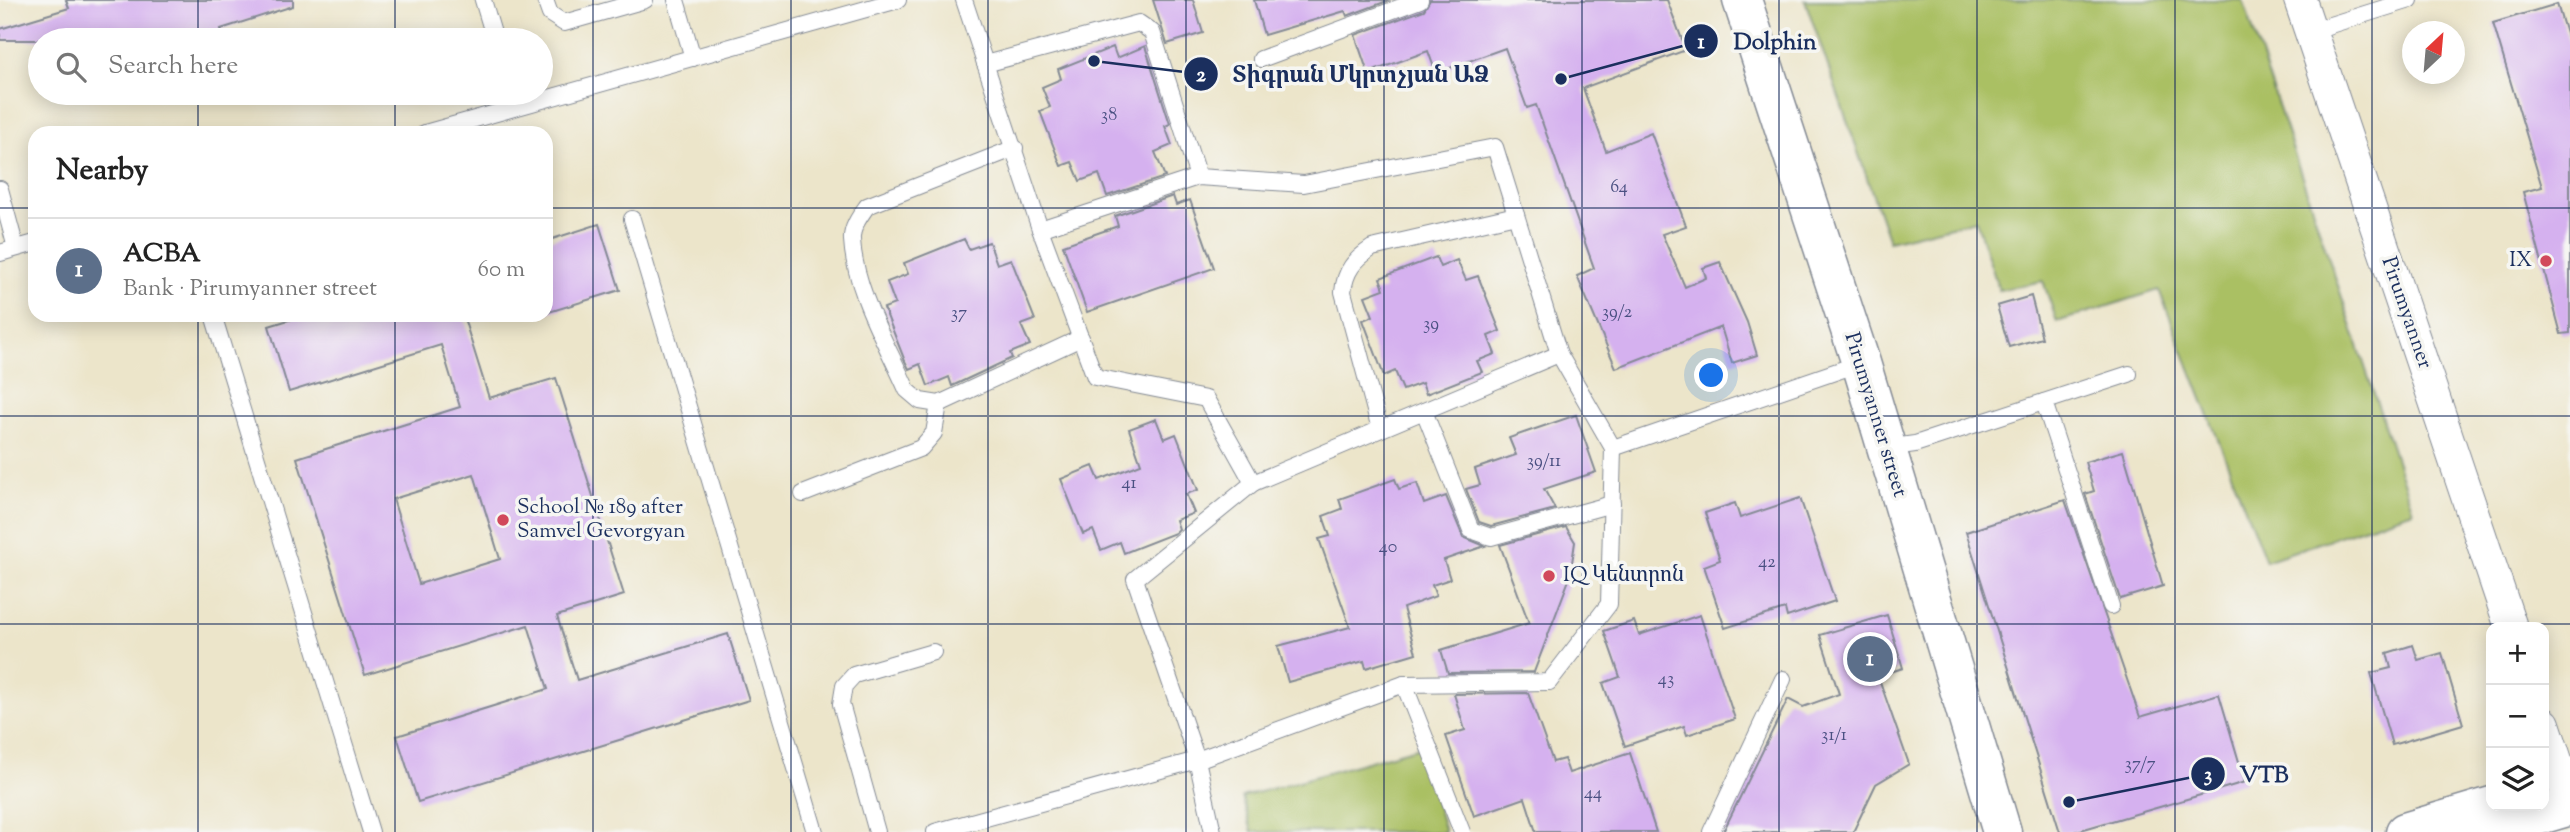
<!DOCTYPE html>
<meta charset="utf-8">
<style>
:root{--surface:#fff;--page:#f2f2f2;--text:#222;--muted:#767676;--line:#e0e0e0;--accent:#ea580c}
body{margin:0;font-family:"Sorts Mill Goudy","Noto Serif Armenian",serif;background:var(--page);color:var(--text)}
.controls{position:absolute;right:21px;bottom:21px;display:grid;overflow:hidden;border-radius:14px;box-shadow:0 4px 18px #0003}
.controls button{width:63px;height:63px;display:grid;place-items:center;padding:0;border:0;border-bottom:2px solid var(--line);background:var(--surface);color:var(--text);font:35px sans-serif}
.compass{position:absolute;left:2402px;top:21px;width:63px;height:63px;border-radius:50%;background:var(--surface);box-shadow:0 4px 18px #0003;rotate:26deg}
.you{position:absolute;left:1712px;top:376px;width:24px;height:24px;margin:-18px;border:5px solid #fff;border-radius:50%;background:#1a73e8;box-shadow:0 0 0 10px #1a73e833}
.badge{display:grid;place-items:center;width:46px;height:46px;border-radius:50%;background:var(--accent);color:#fff;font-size:23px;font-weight:700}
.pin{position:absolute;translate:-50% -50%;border:4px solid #fff;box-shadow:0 2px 7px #0006}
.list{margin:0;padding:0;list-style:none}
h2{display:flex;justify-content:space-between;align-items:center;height:91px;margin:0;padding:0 28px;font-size:30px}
h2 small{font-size:23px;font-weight:400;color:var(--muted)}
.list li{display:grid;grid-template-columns:46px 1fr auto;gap:21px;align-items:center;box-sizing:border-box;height:105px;padding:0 28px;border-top:2px solid var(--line)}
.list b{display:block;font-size:26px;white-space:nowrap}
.list p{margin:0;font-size:23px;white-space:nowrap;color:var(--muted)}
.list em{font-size:23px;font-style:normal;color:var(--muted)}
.icon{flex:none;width:38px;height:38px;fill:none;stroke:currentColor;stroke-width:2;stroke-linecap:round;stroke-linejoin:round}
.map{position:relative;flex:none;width:2570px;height:832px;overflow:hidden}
.search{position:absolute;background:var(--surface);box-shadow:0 4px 18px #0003;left:28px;top:28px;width:525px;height:77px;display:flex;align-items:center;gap:18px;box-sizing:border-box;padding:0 24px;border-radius:38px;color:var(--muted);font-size:26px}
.panel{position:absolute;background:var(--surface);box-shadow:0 4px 18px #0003;left:28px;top:126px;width:525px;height:196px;border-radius:21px}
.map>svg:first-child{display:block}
.green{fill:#aac064;stroke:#627861;stroke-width:2}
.building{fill:#d5b1ef;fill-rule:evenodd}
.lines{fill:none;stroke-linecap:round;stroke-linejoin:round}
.service-casing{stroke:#848a94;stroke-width:18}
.minor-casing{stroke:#848a94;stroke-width:34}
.tertiary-casing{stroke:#848a94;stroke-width:41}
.secondary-casing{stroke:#848a94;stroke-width:41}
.service{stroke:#fff;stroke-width:16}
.minor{stroke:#fff;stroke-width:32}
.tertiary{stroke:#fff;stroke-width:38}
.secondary{stroke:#fff;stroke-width:38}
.grid{fill:none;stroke:#1b2f5e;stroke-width:2;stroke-opacity:0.55}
.poi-dot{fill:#d1495b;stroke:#f6f6f2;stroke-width:2.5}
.labels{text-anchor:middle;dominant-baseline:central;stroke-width:7;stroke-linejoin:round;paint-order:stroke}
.number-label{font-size:18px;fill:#4a5082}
.poi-label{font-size:21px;fill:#1b2f5e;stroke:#f6f6f2;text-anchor:start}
.street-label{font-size:21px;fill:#1b2f5e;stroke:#f6f6f2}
.leader{fill:none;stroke:#1b2f5e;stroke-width:2.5}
.callout-dot{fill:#1b2f5e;stroke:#f6f6f2;stroke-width:2.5}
.mark-label{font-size:21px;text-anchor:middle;font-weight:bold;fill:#fff}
.callout-label{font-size:23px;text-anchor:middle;font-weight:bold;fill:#1b2f5e;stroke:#f6f6f2;stroke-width:7;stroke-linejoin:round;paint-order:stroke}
</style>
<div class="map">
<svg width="2570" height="832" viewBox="0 0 2570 832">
<rect width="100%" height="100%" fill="#f6f6f2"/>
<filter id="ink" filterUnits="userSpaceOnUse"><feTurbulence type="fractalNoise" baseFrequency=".0143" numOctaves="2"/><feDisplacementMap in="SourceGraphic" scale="14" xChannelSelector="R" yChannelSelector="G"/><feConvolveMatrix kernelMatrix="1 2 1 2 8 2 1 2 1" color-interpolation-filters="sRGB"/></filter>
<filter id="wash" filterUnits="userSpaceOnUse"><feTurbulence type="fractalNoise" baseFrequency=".00686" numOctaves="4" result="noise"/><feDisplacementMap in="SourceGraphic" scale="28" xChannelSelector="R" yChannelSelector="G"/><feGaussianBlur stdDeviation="1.57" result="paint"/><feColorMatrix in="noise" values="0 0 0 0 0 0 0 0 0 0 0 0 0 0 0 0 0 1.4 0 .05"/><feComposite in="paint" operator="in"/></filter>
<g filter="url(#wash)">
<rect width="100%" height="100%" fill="#ece5ca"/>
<g class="green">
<path d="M1805 0H2243L2413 511 2266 561 2159 290 2057 322 2043 281 1999 290 1976 220 1889 241Z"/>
<path d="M1420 747 1445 832H1252L1242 797Z"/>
</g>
<g id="blocks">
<g class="building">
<path d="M66 0H293V6L221 29 224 40H0V29L69 8Z"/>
<path d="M1153 0H1193L1203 33 1167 44Z"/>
<path d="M1254 0H1390L1347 16 1345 11 1264 35Z"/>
<path d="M1430 0H1667L1686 50 1583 88 1606 151 1651 133 1686 226 1662 234 1685 287 1706 278 1703 268 1720 262 1747 322 1757 355 1732 363 1721 327 1616 368 1577 276 1594 268 1536 105 1527 108 1505 48 1436 73 1428 51 1368 73 1355 35 1424 10Z"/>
<path d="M2557 4 2570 47V333L2561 334 2523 192 2542 187 2493 23Z"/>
<path d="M1145 46 1170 124 1165 126 1172 145 1155 152 1165 177 1107 196 1099 174 1080 181 1072 162 1061 166 1040 111 1050 107 1042 87 1061 79 1058 69 1113 47 1117 58Z"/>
<path d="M1173 196 1176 205 1190 200 1214 268 1087 312 1063 245 1118 226 1115 216Z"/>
<path d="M599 224 620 290 546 313V241Z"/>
<path d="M964 239 969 249 989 242 997 264 1011 259 1035 320 1021 325 1030 345 1010 353 1012 358 952 386 949 377 928 386 920 364 909 369 905 361 884 308 895 304 887 282 908 274 904 263Z"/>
<path d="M1436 257 1440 267 1457 260 1466 280 1478 276 1500 331 1488 336 1495 354 1477 361 1482 372 1426 394 1422 383 1403 390 1395 371 1384 376 1363 320 1373 316 1365 296 1384 289 1380 278Z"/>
<path d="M2031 296 2042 338 2009 347 1997 306Z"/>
<path d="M305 315H463L489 398 556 378 624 595 557 616 577 680 728 634 749 700 418 802 397 736 548 689 528 625 365 675 297 458 460 407 441 345 289 392 269 326ZM474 474 500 559 419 584 393 499Z"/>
<path d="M1576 415 1596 472 1544 489 1555 509 1491 526 1479 522 1466 489 1480 485 1475 469 1516 455 1509 438Z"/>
<path d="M1156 419 1164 439 1176 434 1198 490 1186 494 1194 513 1176 520 1179 529 1175 533 1124 553 1120 542 1101 550 1093 530 1083 534 1061 479 1093 466 1099 480 1141 464 1129 429Z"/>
<path d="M2123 451 2163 586 2120 599 2085 494 2094 491 2085 462Z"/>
<path d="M1395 479 1399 489 1417 483 1424 504 1446 496 1463 537 1485 546 1444 560 1450 579 1432 585 1436 596 1403 608 1416 653 1366 668 1364 661 1288 682 1278 646 1350 627 1319 539 1330 536 1323 516 1342 509 1339 499Z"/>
<path d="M1800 498 1835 601 1787 617 1785 609 1725 628 1704 566 1720 560 1705 513 1735 503 1740 518Z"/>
<path d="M2065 500 2140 717 2219 694 2245 782 2074 832H2060L1966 532Z"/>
<path d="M1566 527 1575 542 1570 577 1534 672 1448 673 1441 650 1529 623 1500 545Z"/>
<path d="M1700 615 1735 719 1687 735 1684 726 1625 746 1603 683 1620 677 1604 631 1634 621 1639 635Z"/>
<path d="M1887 615 1903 668 1878 676 1909 764 1876 784 1853 832H1723L1788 699 1803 707 1839 694 1820 635Z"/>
<path d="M2413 645 2418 660 2442 653 2463 724 2392 745 2371 673 2391 668 2387 653Z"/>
<path d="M1528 693 1553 762 1564 759 1569 773 1630 753 1656 832H1536L1525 798 1474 816 1446 736 1465 730 1454 694Z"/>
</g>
</g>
</g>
<g filter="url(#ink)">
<use href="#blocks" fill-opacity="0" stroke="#848a94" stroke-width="2"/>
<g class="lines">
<g class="service-casing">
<g id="service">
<path d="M483 0 495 40"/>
<path d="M545 0 550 14 564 23 645 0"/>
<path d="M676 0 693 58"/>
<path d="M964 0 1040 229 1095 377 1206 399 1253 483 1135 579 1197 760 1213 832"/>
<path d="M2311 31 2410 0"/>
<path d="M1261 59 1420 0"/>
<path d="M985 64 1139 23 1152 32 1198 177"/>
<path d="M425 133 898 0"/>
<path d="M1015 148 867 206C860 216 851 228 852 240 855 292 887 344 907 390L920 401 939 404 1081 338"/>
<path d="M0 189 16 248"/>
<path d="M632 219 815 832"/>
<path d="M0 253 35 243"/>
<path d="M214 318 371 832"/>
<path d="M2044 402 2111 606"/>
<path d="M1424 411 1471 530 1491 537 1612 504"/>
<path d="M1380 429 1343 292C1345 271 1354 260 1372 248L1516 215"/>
<path d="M1613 448 1861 363"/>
<path d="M1886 448 1915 444 2129 374"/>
<path d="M1253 483 1559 354"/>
<path d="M803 494 921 448 934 433 939 404"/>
<path d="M1404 684 1462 832"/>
<path d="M877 832 841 704 844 686 854 675 933 652"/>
<path d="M935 832 1197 760 1404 684 1549 682 1609 604 1613 448 1559 354 1495 147 1304 184 1198 177 1040 229"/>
<path d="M1711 832 1783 679"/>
</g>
</g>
<g class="minor-casing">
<g id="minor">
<path d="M2300 0 2511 627"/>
<path d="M2544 724 2570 803"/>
</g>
</g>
<g class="tertiary-casing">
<path id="tertiary" d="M1742 0 1861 363 2002 832"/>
</g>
<g class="secondary-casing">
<g id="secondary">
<path d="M2405 832 2492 806"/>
<path d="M2483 832 2570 806"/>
</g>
</g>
<use href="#service" class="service"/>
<use href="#minor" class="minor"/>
<use href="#tertiary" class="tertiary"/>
<use href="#secondary" class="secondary"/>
</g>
</g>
<path class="grid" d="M198 0V40M395 0V40M593 0V832M791 0V832M988 0V832M1186 0V832M1384 0V832M1582 0V832M1779 0V832M1977 0V832M2175 0V832M2372 0V832M198 93V133M395 93V133M0 208H35M546 208H2570M198 315V832M395 315V832M0 416H2570M0 624H2570"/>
<g class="poi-dot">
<circle cx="2546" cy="261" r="7"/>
<circle cx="503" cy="520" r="7"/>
<circle cx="1549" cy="576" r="7"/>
</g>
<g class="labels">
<g class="number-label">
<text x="1109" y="116">38</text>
<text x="1619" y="188">64</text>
<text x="1617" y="313">39/2</text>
<text x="959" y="314">37</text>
<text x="1431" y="325">39</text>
<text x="1544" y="462">39/11</text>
<text x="1129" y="484">41</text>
<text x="1388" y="548">40</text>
<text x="1767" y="563">42</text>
<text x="1666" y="680">43</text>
<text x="1834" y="736">31/1</text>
<text x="2140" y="765">37/7</text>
<text x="1593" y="794">44</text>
</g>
<g class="poi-label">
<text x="2532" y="261" text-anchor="end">IX</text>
<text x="517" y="508">School № 189 after<tspan x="517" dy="24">Samvel Gevorgyan</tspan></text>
<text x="1563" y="576">IQ Կենտրոն</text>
</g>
<g class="street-label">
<text transform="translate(2406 313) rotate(71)">Pirumyanner</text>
<text transform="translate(1875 415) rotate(73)">Pirumyanner street</text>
</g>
</g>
<path class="leader" d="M1561 79L1701 41M1094 61L1201 74M2069 802L2208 774"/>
<g class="callout-dot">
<circle cx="1561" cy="79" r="7"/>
<circle cx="1094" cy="61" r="7"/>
<circle cx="2069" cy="802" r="7"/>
<circle cx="1701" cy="41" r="18"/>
<circle cx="1201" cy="74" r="18"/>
<circle cx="2208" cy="774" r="18"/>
</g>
<g class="mark-label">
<text x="1701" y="48">1</text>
<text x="1201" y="81">2</text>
<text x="2208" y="781">3</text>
</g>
<g class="callout-label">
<text x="1775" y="49">Dolphin</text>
<text x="1361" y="82">Տիգրան Մկրտչյան ԱՁ</text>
<text x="2264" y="782">VTB</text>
</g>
</svg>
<div class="controls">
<button>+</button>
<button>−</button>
<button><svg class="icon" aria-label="layers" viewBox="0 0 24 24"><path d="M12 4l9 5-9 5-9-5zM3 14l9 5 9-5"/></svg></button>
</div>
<svg class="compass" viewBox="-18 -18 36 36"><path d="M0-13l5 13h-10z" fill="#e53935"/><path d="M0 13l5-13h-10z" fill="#767676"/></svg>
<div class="you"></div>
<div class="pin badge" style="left:1870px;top:659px;background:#5c6f8a">1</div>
<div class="search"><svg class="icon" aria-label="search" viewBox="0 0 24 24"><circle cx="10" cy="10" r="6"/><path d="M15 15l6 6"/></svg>Search here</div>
<section class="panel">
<h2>Nearby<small></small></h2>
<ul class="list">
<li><span class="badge" style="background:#5c6f8a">1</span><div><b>ACBA</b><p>Bank · Pirumyanner street</p></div><em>60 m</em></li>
</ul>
</section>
</div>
